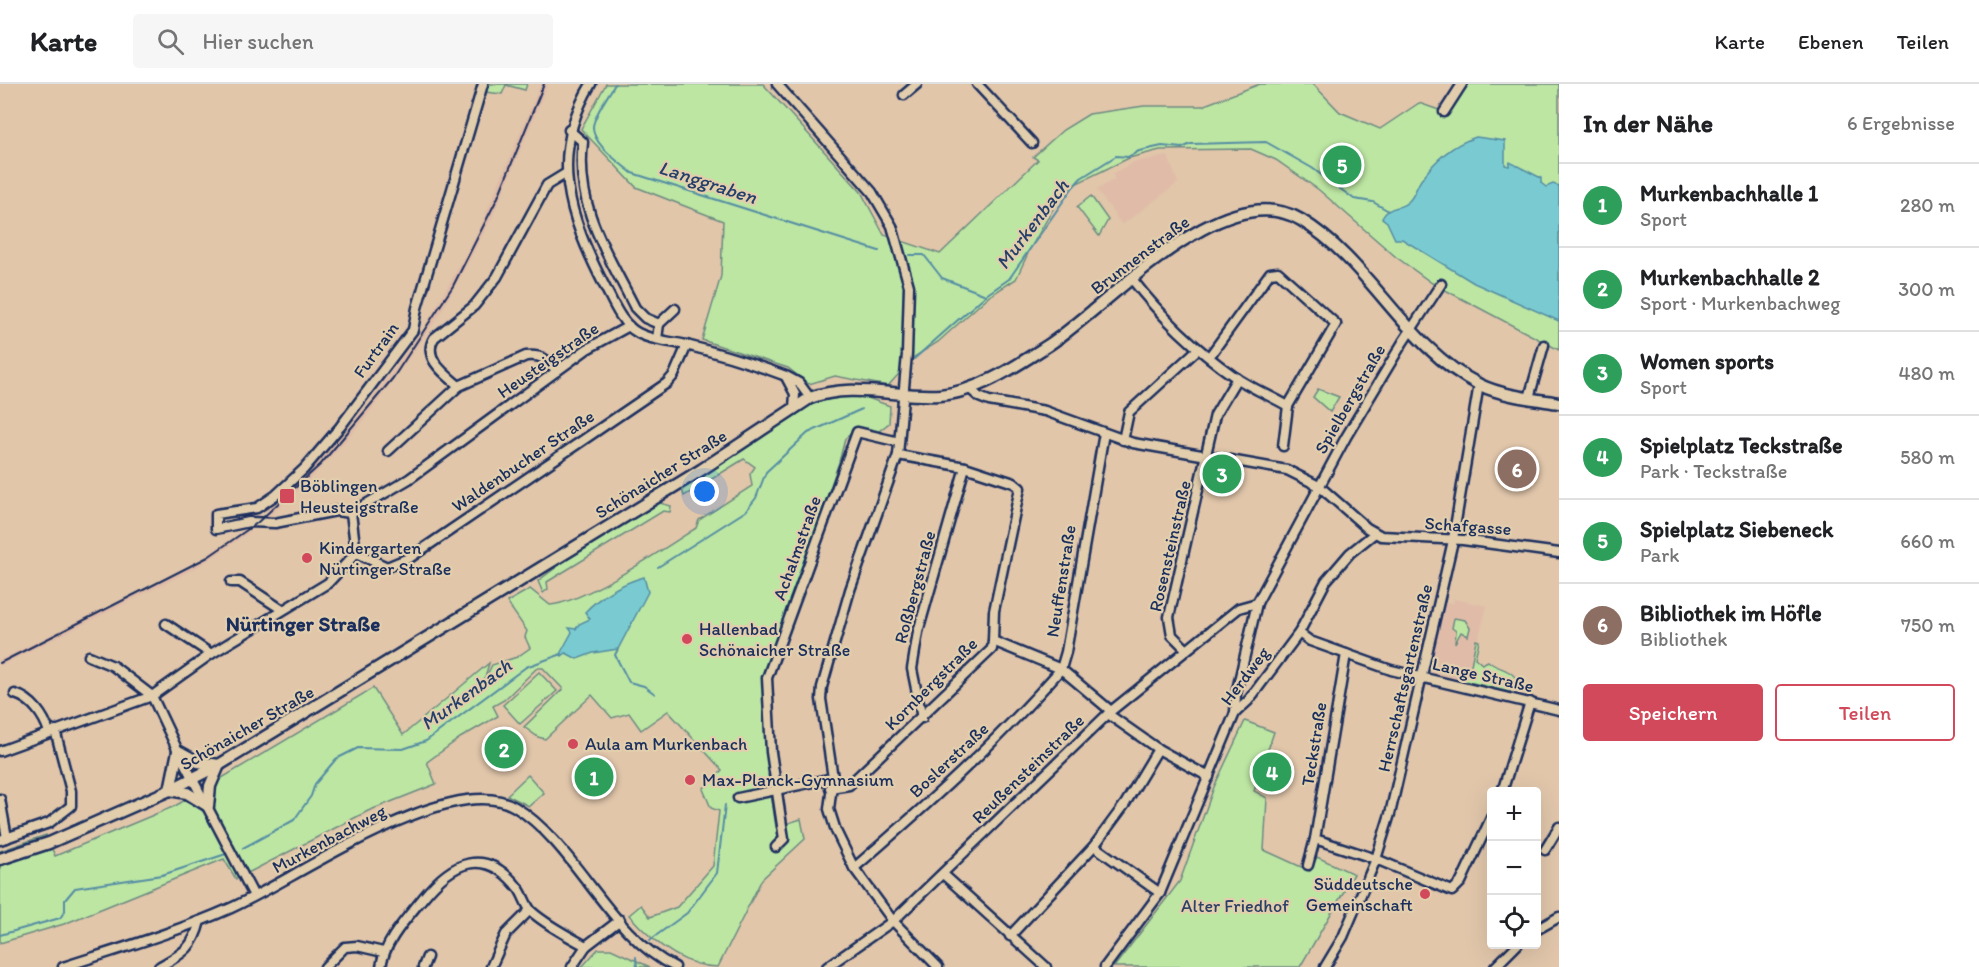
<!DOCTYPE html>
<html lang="de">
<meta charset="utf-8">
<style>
:root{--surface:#fff;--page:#f6f6f6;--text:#202124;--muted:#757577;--line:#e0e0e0;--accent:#d1495b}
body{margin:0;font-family:Itim,sans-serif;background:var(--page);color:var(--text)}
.controls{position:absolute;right:18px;bottom:18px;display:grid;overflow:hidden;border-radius:6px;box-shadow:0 6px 24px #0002}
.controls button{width:54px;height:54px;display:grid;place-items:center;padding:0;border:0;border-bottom:2px solid var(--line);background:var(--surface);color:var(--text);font:30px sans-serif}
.you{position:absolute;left:705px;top:408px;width:21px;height:21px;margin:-15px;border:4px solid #fff;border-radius:50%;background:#1a73e8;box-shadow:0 0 0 9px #1a73e833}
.badge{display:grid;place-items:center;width:39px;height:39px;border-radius:50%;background:var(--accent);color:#fff;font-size:20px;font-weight:700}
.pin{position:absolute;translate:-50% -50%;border:3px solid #fff;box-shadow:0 2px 6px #0006}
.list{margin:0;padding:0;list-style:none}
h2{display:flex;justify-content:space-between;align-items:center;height:78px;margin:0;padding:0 24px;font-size:26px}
h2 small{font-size:20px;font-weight:400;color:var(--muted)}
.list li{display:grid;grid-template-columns:39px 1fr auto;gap:18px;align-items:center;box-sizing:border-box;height:84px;padding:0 24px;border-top:2px solid var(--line)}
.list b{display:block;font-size:22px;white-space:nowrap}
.list p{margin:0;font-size:20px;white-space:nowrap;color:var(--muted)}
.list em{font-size:20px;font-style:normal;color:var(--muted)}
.actions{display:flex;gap:12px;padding:18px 24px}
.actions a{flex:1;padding:14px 0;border:2px solid var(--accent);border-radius:6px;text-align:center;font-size:21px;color:var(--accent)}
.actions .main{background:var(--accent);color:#fff}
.icon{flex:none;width:33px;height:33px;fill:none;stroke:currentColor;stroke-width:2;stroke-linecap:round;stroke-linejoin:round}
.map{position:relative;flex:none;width:1559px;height:883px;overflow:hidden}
header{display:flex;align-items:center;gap:36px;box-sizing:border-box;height:84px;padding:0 30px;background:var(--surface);border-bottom:2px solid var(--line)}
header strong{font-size:28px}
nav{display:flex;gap:33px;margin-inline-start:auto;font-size:21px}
.search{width:420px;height:54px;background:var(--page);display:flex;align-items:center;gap:15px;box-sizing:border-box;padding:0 21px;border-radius:6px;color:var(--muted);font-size:22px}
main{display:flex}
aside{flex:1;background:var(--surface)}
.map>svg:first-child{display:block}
.built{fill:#e0bca8}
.green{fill:#bde6a3;stroke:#6c8a80;stroke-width:1.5}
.water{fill:#7acbd1;stroke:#548da3;stroke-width:1.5}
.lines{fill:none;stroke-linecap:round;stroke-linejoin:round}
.stream{stroke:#548da3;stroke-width:2}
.minor-casing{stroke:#1b2f5e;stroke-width:13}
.major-casing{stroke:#1b2f5e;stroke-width:15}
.minor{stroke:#e2ceac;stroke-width:8}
.major{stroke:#e2ceac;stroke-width:10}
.rail{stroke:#1b2f5e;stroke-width:2}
.poi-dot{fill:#d1495b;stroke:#e2ceac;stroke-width:2}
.labels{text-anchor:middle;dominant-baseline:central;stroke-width:4.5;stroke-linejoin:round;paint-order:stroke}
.street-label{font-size:18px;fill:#1b2f5e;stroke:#e2ceac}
.poi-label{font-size:18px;fill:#1b2f5e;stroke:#e2ceac;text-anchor:start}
.park-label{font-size:18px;fill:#2b4165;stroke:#e2ceac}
.water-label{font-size:20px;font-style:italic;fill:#243f6a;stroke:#e2ceac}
.quarter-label{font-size:21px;font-weight:bold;fill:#1b2f5e;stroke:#e2ceac}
</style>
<header>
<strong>Karte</strong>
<div class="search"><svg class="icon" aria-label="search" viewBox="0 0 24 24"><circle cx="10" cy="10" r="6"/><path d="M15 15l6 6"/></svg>Hier suchen</div>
<nav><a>Karte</a><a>Ebenen</a><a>Teilen</a></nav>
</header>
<main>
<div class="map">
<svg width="1559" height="883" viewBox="0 0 1559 883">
<rect width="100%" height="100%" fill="#e1c6aa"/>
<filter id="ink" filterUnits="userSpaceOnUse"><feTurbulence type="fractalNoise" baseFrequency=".0167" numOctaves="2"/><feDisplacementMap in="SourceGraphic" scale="12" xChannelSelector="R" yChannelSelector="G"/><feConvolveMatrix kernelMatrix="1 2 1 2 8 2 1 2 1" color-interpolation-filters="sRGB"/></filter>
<g filter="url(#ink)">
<g class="built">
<path d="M541 0H548L493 132 439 232 362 339 313 392 267 435 264 431 268 428 266 425 332 360 334 361 376 310 427 239 477 150Z"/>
<path d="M1168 72 1178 99 1122 141 1097 106 1114 95 1113 89 1134 78Z"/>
<path d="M247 445 250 448 198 483 0 582V576L192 481Z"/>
<path d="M1454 515 1487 522 1469 591 1461 592V596L1434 590 1430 585 1444 518 1453 519Z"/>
</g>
<g class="green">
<path d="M488 0H527L525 6 506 1 502 10 485 8Z"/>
<path d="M606 0H763L861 108 884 151 940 170 1038 76 1033 73 1063 46 1089 30 1144 22H1202L1260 0H1313L1340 28 1380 45 1419 19 1439 26 1456 0H1559V266L1432 199 1396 173 1319 106 1276 76 1251 65 1160 66 1129 74 1071 102 1057 118 1030 165 1016 195 988 213 938 258 914 273 888 302 835 292 809 300 788 284 702 256 721 192 723 137 636 103 581 45Z"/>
<path d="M1091 112 1108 136 1099 152 1077 123Z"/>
<path d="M1318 305 1339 313 1330 328 1313 313Z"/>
<path d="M836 313H865L890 322 889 339 879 347 858 342 845 355 839 378 765 593 772 692 768 691 776 743 801 735 805 755 762 795 718 883C683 883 651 856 629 831L641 821 650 833 677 823 713 782 719 727 711 724 703 705 722 686 668 627 641 646 629 629 612 634 592 611 545 655 538 653 524 643 563 605 543 584H537L504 616 493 622 498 632 460 654 427 678 436 700 368 727 236 795 224 775 64 840 0 859V767L46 751 55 772 175 722 373 604 403 651 489 579 484 597 492 581 517 573 530 564 525 553 527 547 507 518 530 505 550 521C584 519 665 464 696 444L699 436 752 402 750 390 755 383 744 375 684 412 682 404 807 322Z"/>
<path d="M660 419 671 422 670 428 663 427 547 498 548 505 543 509 538 497 597 453Z"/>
<path d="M1454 534 1465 536 1470 544 1468 552 1461 548 1455 559 1456 547 1452 544Z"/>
<path d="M1476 556 1479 557 1475 574 1482 580 1488 577C1498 586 1506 582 1516 594L1510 608 1461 596V592L1469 591Z"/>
<path d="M539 588 557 607 520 640 503 621Z"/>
<path d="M1245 637 1274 648 1254 707 1267 714 1264 766 1310 787 1317 773 1354 790 1300 883H1114L1180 797 1214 703Z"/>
<path d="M1272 672 1280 673 1273 706 1264 703Z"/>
<path d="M528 691 544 709 529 722 507 711Z"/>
<path d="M598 865H611L650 883H582Z"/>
</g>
<g class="water">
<path d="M1476 53 1505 57V81L1509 82 1510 78 1541 94V99L1546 103 1553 100 1559 102V237L1474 199 1402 155H1395L1387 138 1382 134C1390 120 1399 127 1409 117 1415 111 1416 103 1421 96 1436 75 1452 61 1476 53Z"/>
<path d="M644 493 648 508 618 565 593 569 577 575 566 569 562 572 560 570 572 548 569 544 576 545 579 540 590 535 585 528C600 512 622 499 644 493Z"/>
</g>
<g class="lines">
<g class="stream">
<path d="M615 0C608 12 598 25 594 38 587 57 620 79 632 89L879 167"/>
<path d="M910 171H924L942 194 986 211"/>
<path d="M914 275 986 211 1009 195 1073 103 1081 94 1116 72 1128 73 1139 67 1162 62 1182 64 1191 60 1266 58 1312 84 1354 115 1373 118 1387 126"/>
<path d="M658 483 746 427 756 414 766 388 808 349 862 325"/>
<path d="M618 565 615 571 629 598 644 602 655 610"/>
<path d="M243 764 294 736 311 712 315 700 336 675 358 664 403 665 426 657 526 583 562 570"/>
<path d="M0 851 60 834 65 827V816L75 804 162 791 226 770"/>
<path d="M650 856 687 829 717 789 725 721"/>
<path d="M636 873 637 883"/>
</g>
<g class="minor-casing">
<g id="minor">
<path d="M483 0 417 224 413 246 340 343 304 385 276 411 257 424 216 430V445L249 438 275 439 336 427 351 429 409 395 587 265 629 242"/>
<path d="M591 0C548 72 569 132 604 201 613 218 621 240 638 249 652 257 671 257 686 261 719 269 754 280 786 292L799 299 810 314"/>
<path d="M777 0 872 108 892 142 909 202 907 270 898 371 850 506 822 603 821 615 833 694 829 725 836 747 854 784 893 837 938 883"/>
<path d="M977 0 1032 59"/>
<path d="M904 11 917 0"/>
<path d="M1444 28 1462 0"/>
<path d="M569 46 583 58C575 124 607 168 635 224L645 234 659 240 657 255"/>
<path d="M1132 195C1162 234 1195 265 1235 293 1251 304 1271 312 1288 322"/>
<path d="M659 240 675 225"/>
<path d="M1209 273 1270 189 1278 188 1336 240 1288 322 1283 362"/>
<path d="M786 293 795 310 794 324"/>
<path d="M459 302C445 290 422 274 434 254L474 222 497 193 547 101 565 90"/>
<path d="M969 304 979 313 989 317 1045 327 1133 359 1287 386 1319 402 1367 444 1381 452 1463 456 1559 469"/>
<path d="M1529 314 1544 261"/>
<path d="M1104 349 1066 568 1061 585 1111 627"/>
<path d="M1123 356 1129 328 1197 266"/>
<path d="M388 367 459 302 526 272C542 270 547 276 557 287"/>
<path d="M898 371 965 383 1014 399 1020 404 994 527 993 557"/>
<path d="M351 429 356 469"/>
<path d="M356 469 387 483 411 473 667 299 674 291 687 261"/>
<path d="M231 498H240L281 525"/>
<path d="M166 540 211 570"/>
<path d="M1299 549 1310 557 1391 586 1559 626"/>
<path d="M1186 565 1172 551 1169 533 1215 331 1237 294"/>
<path d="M1346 570 1315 755 1376 775 1452 807 1461 798 1492 732"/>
<path d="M89 572 113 582 152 612 178 667 254 812"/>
<path d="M15 610C32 615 44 632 49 648"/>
<path d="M1235 629 1236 610 1257 519 1346 353 1403 258 1441 200"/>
<path d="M1108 630 1158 665 1209 693"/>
<path d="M922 634 912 585 918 548 965 383"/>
<path d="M0 667 152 612 211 570 328 499 356 469"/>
<path d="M830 704 849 701 992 565 993 557 1061 585C997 658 927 721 854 784"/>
<path d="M1502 708 1530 618"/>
<path d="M738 714 833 694"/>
<path d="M0 715 7 754"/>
<path d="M0 756 49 739 71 722V707L55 646"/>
<path d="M1094 762 1160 809"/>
<path d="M776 763 784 755 771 668 767 594 857 348 899 358"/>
<path d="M1545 766 1559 743"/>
<path d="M1308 781 1315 755"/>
<path d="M943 790 1046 883"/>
<path d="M1536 846 1559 833"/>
<path d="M1010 852 1094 762 1125 720 1158 665"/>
<path d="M63 883C119 865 177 848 231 824 291 798 451 684 515 723 576 760 609 852 675 883"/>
<path d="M159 883C183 869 193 865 200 837"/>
<path d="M325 883 345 863 357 862 383 868"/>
<path d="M381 883C384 858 407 834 423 814 452 778 485 761 519 805 524 812 526 822 532 828 548 842 568 852 586 862"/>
<path d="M423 883 427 873"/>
<path d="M491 883 506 850 530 826"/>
<path d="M572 883 586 862 620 836"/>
<path d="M827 883 893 837 1111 627 1239 524 1257 519"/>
<path d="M1105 883 1160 809 1235 629 1248 617 1299 549 1326 497 1350 469 1375 449"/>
<path d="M1325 883 1343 853 1376 775 1390 730 1452 461 1479 300"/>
<path d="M1495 883 1518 860"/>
</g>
</g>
<g class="major-casing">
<g id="major">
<path d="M170 706 187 709 208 722 210 702 219 681"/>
<path d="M170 706 178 667 198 678 219 681"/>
<path d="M0 775 49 759 170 706 219 681 701 386 810 314C853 298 897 314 940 311 978 308 1016 282 1047 262 1107 224 1223 89 1301 136 1372 179 1405 264 1480 301 1503 312 1534 315 1559 319"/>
</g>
</g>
<use href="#minor" class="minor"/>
<use href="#major" class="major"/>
<path class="rail" d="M0 579 208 473 257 439 321 380 393 294 453 202 498 113 544 0"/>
</g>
</g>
<g class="poi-dot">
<rect x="279" y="404" width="16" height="16" rx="3"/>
<circle cx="307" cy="474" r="6"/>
<circle cx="687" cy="555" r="6"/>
<circle cx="573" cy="660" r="6"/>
<circle cx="690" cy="696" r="6"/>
<circle cx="1425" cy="810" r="6"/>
</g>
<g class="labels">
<g class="street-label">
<text transform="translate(1140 171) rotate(-37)">Brunnenstraße</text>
<text transform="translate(376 266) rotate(-54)">Furtrain</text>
<text transform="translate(548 276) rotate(-35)">Heusteigstraße</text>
<text transform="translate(1350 315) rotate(-60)">Spielbergstraße</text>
<text transform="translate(523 377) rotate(-34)">Waldenbucher Straße</text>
<text transform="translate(661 390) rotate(-32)">Schönaicher Straße</text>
<text transform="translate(1468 442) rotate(4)">Schafgasse</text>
<text transform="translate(1170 462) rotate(-77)">Rosensteinstraße</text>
<text transform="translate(797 464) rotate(-70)">Achalmstraße</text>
<text transform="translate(1061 497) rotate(-81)">Neuffenstraße</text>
<text transform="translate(915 503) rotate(-75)">Roßbergstraße</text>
<text transform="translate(1483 591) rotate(13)">Lange Straße</text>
<text transform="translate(1245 592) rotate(-53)">Herdweg</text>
<text transform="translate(1405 594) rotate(-77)">Herrschaftsgartenstraße</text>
<text transform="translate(931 600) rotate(-45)">Kornbergstraße</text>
<text transform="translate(247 644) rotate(-30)">Schönaicher Straße</text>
<text transform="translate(1314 660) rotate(-81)">Teckstraße</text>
<text transform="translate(949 676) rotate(-43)">Boslerstraße</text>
<text transform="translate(1028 685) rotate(-44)">Reußensteinstraße</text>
<text transform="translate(329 755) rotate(-28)">Murkenbachweg</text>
</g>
<g class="poi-label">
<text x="300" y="402">Böblingen<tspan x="300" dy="21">Heusteigstraße</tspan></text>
<text x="319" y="464">Kindergarten<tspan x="319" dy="21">Nürtinger Straße</tspan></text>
<text x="699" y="545">Hallenbad<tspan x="699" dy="21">Schönaicher Straße</tspan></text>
<text x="585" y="660">Aula am Murkenbach</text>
<text x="702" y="696">Max-Planck-Gymnasium</text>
<text x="1413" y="800" text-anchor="end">Süddeutsche<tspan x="1413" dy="21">Gemeinschaft</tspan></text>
</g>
<g class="park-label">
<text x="1235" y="822">Alter Friedhof</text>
</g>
<g class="water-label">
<text transform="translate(708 98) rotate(18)">Langgraben</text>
<text transform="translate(1032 140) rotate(-53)">Murkenbach</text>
<text transform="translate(466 610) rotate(-36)">Murkenbach</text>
</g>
<g class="quarter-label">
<text x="303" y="539">Nürtinger Straße</text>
</g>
</g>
</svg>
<div class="controls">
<button>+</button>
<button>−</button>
<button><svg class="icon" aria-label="locate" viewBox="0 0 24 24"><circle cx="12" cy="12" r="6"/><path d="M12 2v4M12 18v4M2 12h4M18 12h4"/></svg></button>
</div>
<div class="you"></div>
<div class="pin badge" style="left:594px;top:693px;background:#2e9e5b">1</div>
<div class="pin badge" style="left:504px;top:665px;background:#2e9e5b">2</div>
<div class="pin badge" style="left:1222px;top:390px;background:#2e9e5b">3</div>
<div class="pin badge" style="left:1272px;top:688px;background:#2e9e5b">4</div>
<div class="pin badge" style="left:1342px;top:81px;background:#2e9e5b">5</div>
<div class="pin badge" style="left:1517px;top:385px;background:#8d6e63">6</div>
</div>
<aside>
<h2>In der Nähe<small>6 Ergebnisse</small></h2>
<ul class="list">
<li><span class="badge" style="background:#2e9e5b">1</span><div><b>Murkenbachhalle 1</b><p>Sport</p></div><em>280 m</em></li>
<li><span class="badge" style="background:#2e9e5b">2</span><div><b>Murkenbachhalle 2</b><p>Sport · Murkenbachweg</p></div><em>300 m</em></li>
<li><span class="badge" style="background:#2e9e5b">3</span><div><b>Women sports</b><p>Sport</p></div><em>480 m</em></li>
<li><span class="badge" style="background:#2e9e5b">4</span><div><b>Spielplatz Teckstraße</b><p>Park · Teckstraße</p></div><em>580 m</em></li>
<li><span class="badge" style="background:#2e9e5b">5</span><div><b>Spielplatz Siebeneck</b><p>Park</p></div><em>660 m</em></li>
<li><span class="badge" style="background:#8d6e63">6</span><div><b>Bibliothek im Höfle</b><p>Bibliothek</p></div><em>750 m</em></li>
</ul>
<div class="actions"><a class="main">Speichern</a><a>Teilen</a></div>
</aside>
</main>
